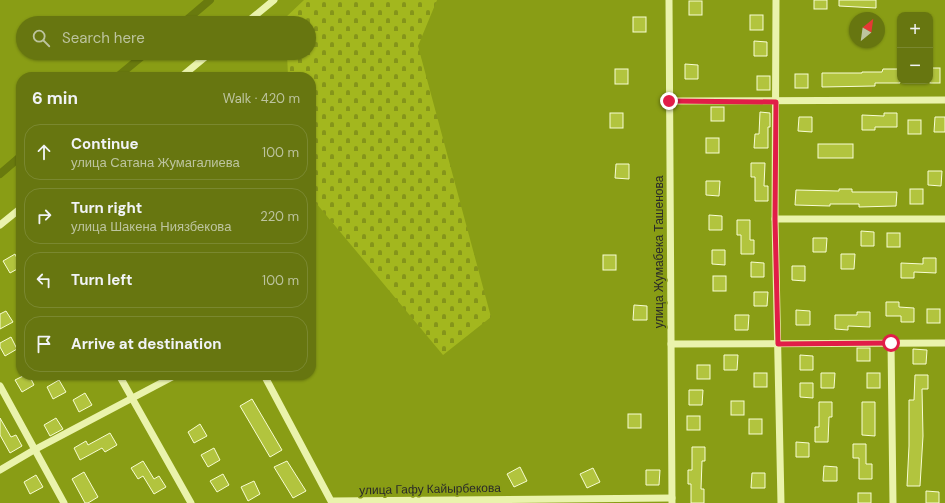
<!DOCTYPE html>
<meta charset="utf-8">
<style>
:root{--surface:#677610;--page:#6d7b19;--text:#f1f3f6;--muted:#bdc49f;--line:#7a8830}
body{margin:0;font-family:"DM Sans",sans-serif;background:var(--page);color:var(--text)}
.controls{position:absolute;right:12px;top:12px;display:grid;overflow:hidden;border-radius:8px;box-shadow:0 1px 3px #0004}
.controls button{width:36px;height:36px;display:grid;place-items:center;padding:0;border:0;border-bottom:1px solid var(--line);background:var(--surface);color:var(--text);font:20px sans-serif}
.compass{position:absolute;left:849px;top:12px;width:36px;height:36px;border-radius:50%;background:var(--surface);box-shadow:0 1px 3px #0004;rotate:29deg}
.stop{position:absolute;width:12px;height:12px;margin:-9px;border:3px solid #e11d48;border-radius:50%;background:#fff}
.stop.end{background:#e11d48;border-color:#fff;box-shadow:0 1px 4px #0008}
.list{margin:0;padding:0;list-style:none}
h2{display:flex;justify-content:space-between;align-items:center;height:52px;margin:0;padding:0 16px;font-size:17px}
h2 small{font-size:13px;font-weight:400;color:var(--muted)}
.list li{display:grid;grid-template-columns:26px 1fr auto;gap:12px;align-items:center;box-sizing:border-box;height:56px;margin:0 8px 8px;padding:0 8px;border:1px solid var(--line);border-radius:16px}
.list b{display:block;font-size:15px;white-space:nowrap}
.list p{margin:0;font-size:13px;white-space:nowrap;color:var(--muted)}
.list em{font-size:13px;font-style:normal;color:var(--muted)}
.icon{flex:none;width:22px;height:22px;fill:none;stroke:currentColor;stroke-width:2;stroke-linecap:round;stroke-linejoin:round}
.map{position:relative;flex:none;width:945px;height:503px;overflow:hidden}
.search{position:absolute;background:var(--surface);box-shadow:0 1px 3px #0004;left:16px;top:16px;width:300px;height:44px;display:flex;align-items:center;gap:10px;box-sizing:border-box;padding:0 14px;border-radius:22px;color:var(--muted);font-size:15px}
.panel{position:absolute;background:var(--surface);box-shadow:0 1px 3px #0004;left:16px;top:72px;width:300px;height:308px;border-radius:16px}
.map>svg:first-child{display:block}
.cemetery{fill:url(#cemetery-stones)}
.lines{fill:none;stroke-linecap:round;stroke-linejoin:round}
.canal{stroke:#697a0e;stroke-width:8}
.building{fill:#b2c43e;stroke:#f8fdd4}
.minor{stroke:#eaf3ac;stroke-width:7}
.route{stroke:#e11d48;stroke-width:5}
.labels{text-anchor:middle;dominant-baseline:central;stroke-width:3.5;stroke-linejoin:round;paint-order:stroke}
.street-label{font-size:12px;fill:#292929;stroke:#899d15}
</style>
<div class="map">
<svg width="945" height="503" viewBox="0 0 945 503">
<defs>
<pattern id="cemetery-stones" width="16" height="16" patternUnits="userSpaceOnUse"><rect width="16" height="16" fill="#a3b71e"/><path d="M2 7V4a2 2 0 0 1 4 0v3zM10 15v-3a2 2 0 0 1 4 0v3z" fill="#85951a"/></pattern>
</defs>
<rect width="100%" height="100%" fill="#899d15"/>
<path class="cemetery" d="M304 0H437L418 46 491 317 443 355 311 197V77H288L287 53H309V23H285V18Z"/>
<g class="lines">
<g class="canal">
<path d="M183 23 210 0"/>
<path d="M117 77 146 53"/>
<path d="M0 174 21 156"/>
</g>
</g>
<g class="building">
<rect x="814" y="0" width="13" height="9"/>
<path d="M839 0H876V8L839 6Z"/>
<rect x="689" y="1" width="13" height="14"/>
<rect x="750" y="15" width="13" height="15"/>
<rect x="633" y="17" width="13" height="15"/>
<path d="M754 41 767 42V56H754Z"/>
<path d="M685 64 698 65V79H685Z"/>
<rect x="930" y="68" width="10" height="15"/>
<rect x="615" y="69" width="13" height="15"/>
<path d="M883 69H900V83H875V86L822 87V73H862V72H882Z"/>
<rect x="795" y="74" width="13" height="14"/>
<rect x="757" y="76" width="13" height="14"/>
<rect x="711" y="107" width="13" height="14"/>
<path d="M760 112 770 113V127H768V148H754L755 134H759Z"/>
<rect x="610" y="113" width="13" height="15"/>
<path d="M884 113H897V127H875V130H862V115L884 116Z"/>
<path d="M799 117H812V132L798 131Z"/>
<path d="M935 117H945V132H934Z"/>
<rect x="908" y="120" width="13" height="14"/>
<rect x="706" y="138" width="13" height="15"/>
<rect x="818" y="144" width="35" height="14"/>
<path d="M751 163H765L764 186H768V201H755V177H751Z"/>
<path d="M616 164H629V179L615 178Z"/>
<path d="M928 171H942L941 186 928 185Z"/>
<path d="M706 181H720L719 196 706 195Z"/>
<path d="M839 189H852V192H897L896 206 859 207V204H830V206L795 205 796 190 839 191Z"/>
<rect x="910" y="189" width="13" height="15"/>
<path d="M709 215 722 216V230H709Z"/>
<path d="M737 220H750V240H754V254H741V235H737Z"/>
<path d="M861 231 874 232V246H861Z"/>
<rect x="887" y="233" width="13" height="14"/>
<path d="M813 238H827L826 252H813Z"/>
<path d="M712 250H725V265L712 264Z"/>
<path d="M15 254 21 267 10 273 3 261Z"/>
<path d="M841 254H855L854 269H841Z"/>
<rect x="603" y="255" width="13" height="15"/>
<path d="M923 258H936V273L914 272V278H901V263L923 264Z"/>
<path d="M751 262 764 263V277H751Z"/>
<path d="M792 266H805V281L792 280Z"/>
<rect x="713" y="276" width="13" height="15"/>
<path d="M754 292H768L767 306H754Z"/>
<path d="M886 302H899V307L914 308V322H901V316H886Z"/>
<path d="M634 305 647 306V320H633Z"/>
<rect x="927" y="309" width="13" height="14"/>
<path d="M796 310 810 311V325H796Z"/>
<path d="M6 311 13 322 0 329V314Z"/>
<path d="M857 312H870V327L848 326V330L835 329V315H857Z"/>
<path d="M735 315H749L748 330H735Z"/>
<path d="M11 337 17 349 5 356 0 347V343Z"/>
<rect x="857" y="348" width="13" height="13"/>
<path d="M913 349 927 350 926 364H913Z"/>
<path d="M724 355H738L737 370H724Z"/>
<path d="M800 355 813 356V370H800Z"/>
<rect x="697" y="365" width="13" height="14"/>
<rect x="754" y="373" width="13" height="14"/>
<path d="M821 373H835L834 388H821Z"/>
<rect x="867" y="373" width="13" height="15"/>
<path d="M25 375H29L34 385 22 392 15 380Z"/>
<path d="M915 375H928V389H922L923 436 920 486H907L909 446V400H914Z"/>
<path d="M59 380 66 392 53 399 47 387Z"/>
<path d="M800 383H813V398L800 397Z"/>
<path d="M689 390H703L702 405H689Z"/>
<path d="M85 393 92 405 79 412 73 400Z"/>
<path d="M252 399 282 450 270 457 240 406Z"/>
<rect x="731" y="401" width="13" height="14"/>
<path d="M819 402H832V417H829L828 442H815V427H819Z"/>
<path d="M862 402H875V436L862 435Z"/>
<rect x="628" y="414" width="13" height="14"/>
<rect x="687" y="416" width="13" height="14"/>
<path d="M0 418 11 437 16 435 22 446 10 453 0 435Z"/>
<path d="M56 418 63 429 50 436 44 425Z"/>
<rect x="749" y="419" width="13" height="15"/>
<path d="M200 424 207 436 194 443 188 432Z"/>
<path d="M110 433 117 445 105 452 102 448 80 460 74 448 86 441 88 445Z"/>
<path d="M796 442 809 443V457H796Z"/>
<path d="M853 444H866V464H872V479H859V458H853Z"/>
<path d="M692 447H705V461H702L701 489H704V503H691V484H688V470H692Z"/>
<path d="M214 448 220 460 208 467 201 455Z"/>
<path d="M143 461 154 479 159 476 166 487 154 494 143 476 138 479 131 468Z"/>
<path d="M287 461 306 491 293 498 274 467Z"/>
<path d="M824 466 837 467V481H823Z"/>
<path d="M520 467 527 481 514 487 507 474Z"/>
<path d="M593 468 600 482 587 488 580 474Z"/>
<path d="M646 470H660L659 485H646Z"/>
<path d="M84 472 98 497 88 503H85L72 479Z"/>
<path d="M752 473H765V488H751Z"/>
<path d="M223 474 229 485 217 492 210 481Z"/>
<path d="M36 475 43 487 30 494 24 482Z"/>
<path d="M254 481 260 494 248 501 241 487Z"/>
<path d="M926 491 939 492V503H926Z"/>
<rect x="858" y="493" width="13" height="10"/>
</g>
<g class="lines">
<g class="minor">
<path d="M669 0 672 503"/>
<path d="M776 0 775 219 781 503"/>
<path d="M246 23 274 0"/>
<path d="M181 77 210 53"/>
<path d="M669 101 945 100"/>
<path d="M775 219H945"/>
<path d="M0 225 21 208"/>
<path d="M891 343 893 503"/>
<path d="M671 344 945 343"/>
<path d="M119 375 191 503"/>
<path d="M264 375 331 501 672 498"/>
<path d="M0 386 64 503"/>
<path d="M0 470 34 450 176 375"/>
</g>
</g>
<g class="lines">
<path class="route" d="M669 101 776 102 775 219 778 344 891 343"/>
</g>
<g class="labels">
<g class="street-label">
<text transform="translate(659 252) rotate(-90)">улица Жумабека Ташенова</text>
<text transform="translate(430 489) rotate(-1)">улица Гафу Кайырбекова</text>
</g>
</g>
</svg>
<div class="controls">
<button>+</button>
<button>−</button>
</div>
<svg class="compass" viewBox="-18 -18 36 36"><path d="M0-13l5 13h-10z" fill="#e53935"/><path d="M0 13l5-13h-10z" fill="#bdc49f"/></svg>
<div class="stop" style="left:891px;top:343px"></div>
<div class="stop end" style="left:669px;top:101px"></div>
<div class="search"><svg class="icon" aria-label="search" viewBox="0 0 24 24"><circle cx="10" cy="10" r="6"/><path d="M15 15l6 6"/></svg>Search here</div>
<section class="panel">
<h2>6 min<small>Walk · 420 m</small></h2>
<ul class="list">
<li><svg class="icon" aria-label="ahead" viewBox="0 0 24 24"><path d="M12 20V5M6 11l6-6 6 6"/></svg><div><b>Continue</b><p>улица Сатана Жумагалиева</p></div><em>100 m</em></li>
<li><svg class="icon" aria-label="right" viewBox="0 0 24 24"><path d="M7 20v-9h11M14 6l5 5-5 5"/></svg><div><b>Turn right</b><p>улица Шакена Ниязбекова</p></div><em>220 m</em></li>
<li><svg class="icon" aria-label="left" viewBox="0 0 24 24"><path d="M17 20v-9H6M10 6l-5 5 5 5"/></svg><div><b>Turn left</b></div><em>100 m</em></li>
<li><svg class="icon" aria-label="arrive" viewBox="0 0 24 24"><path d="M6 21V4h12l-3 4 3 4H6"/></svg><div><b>Arrive at destination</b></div></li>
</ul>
</section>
</div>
